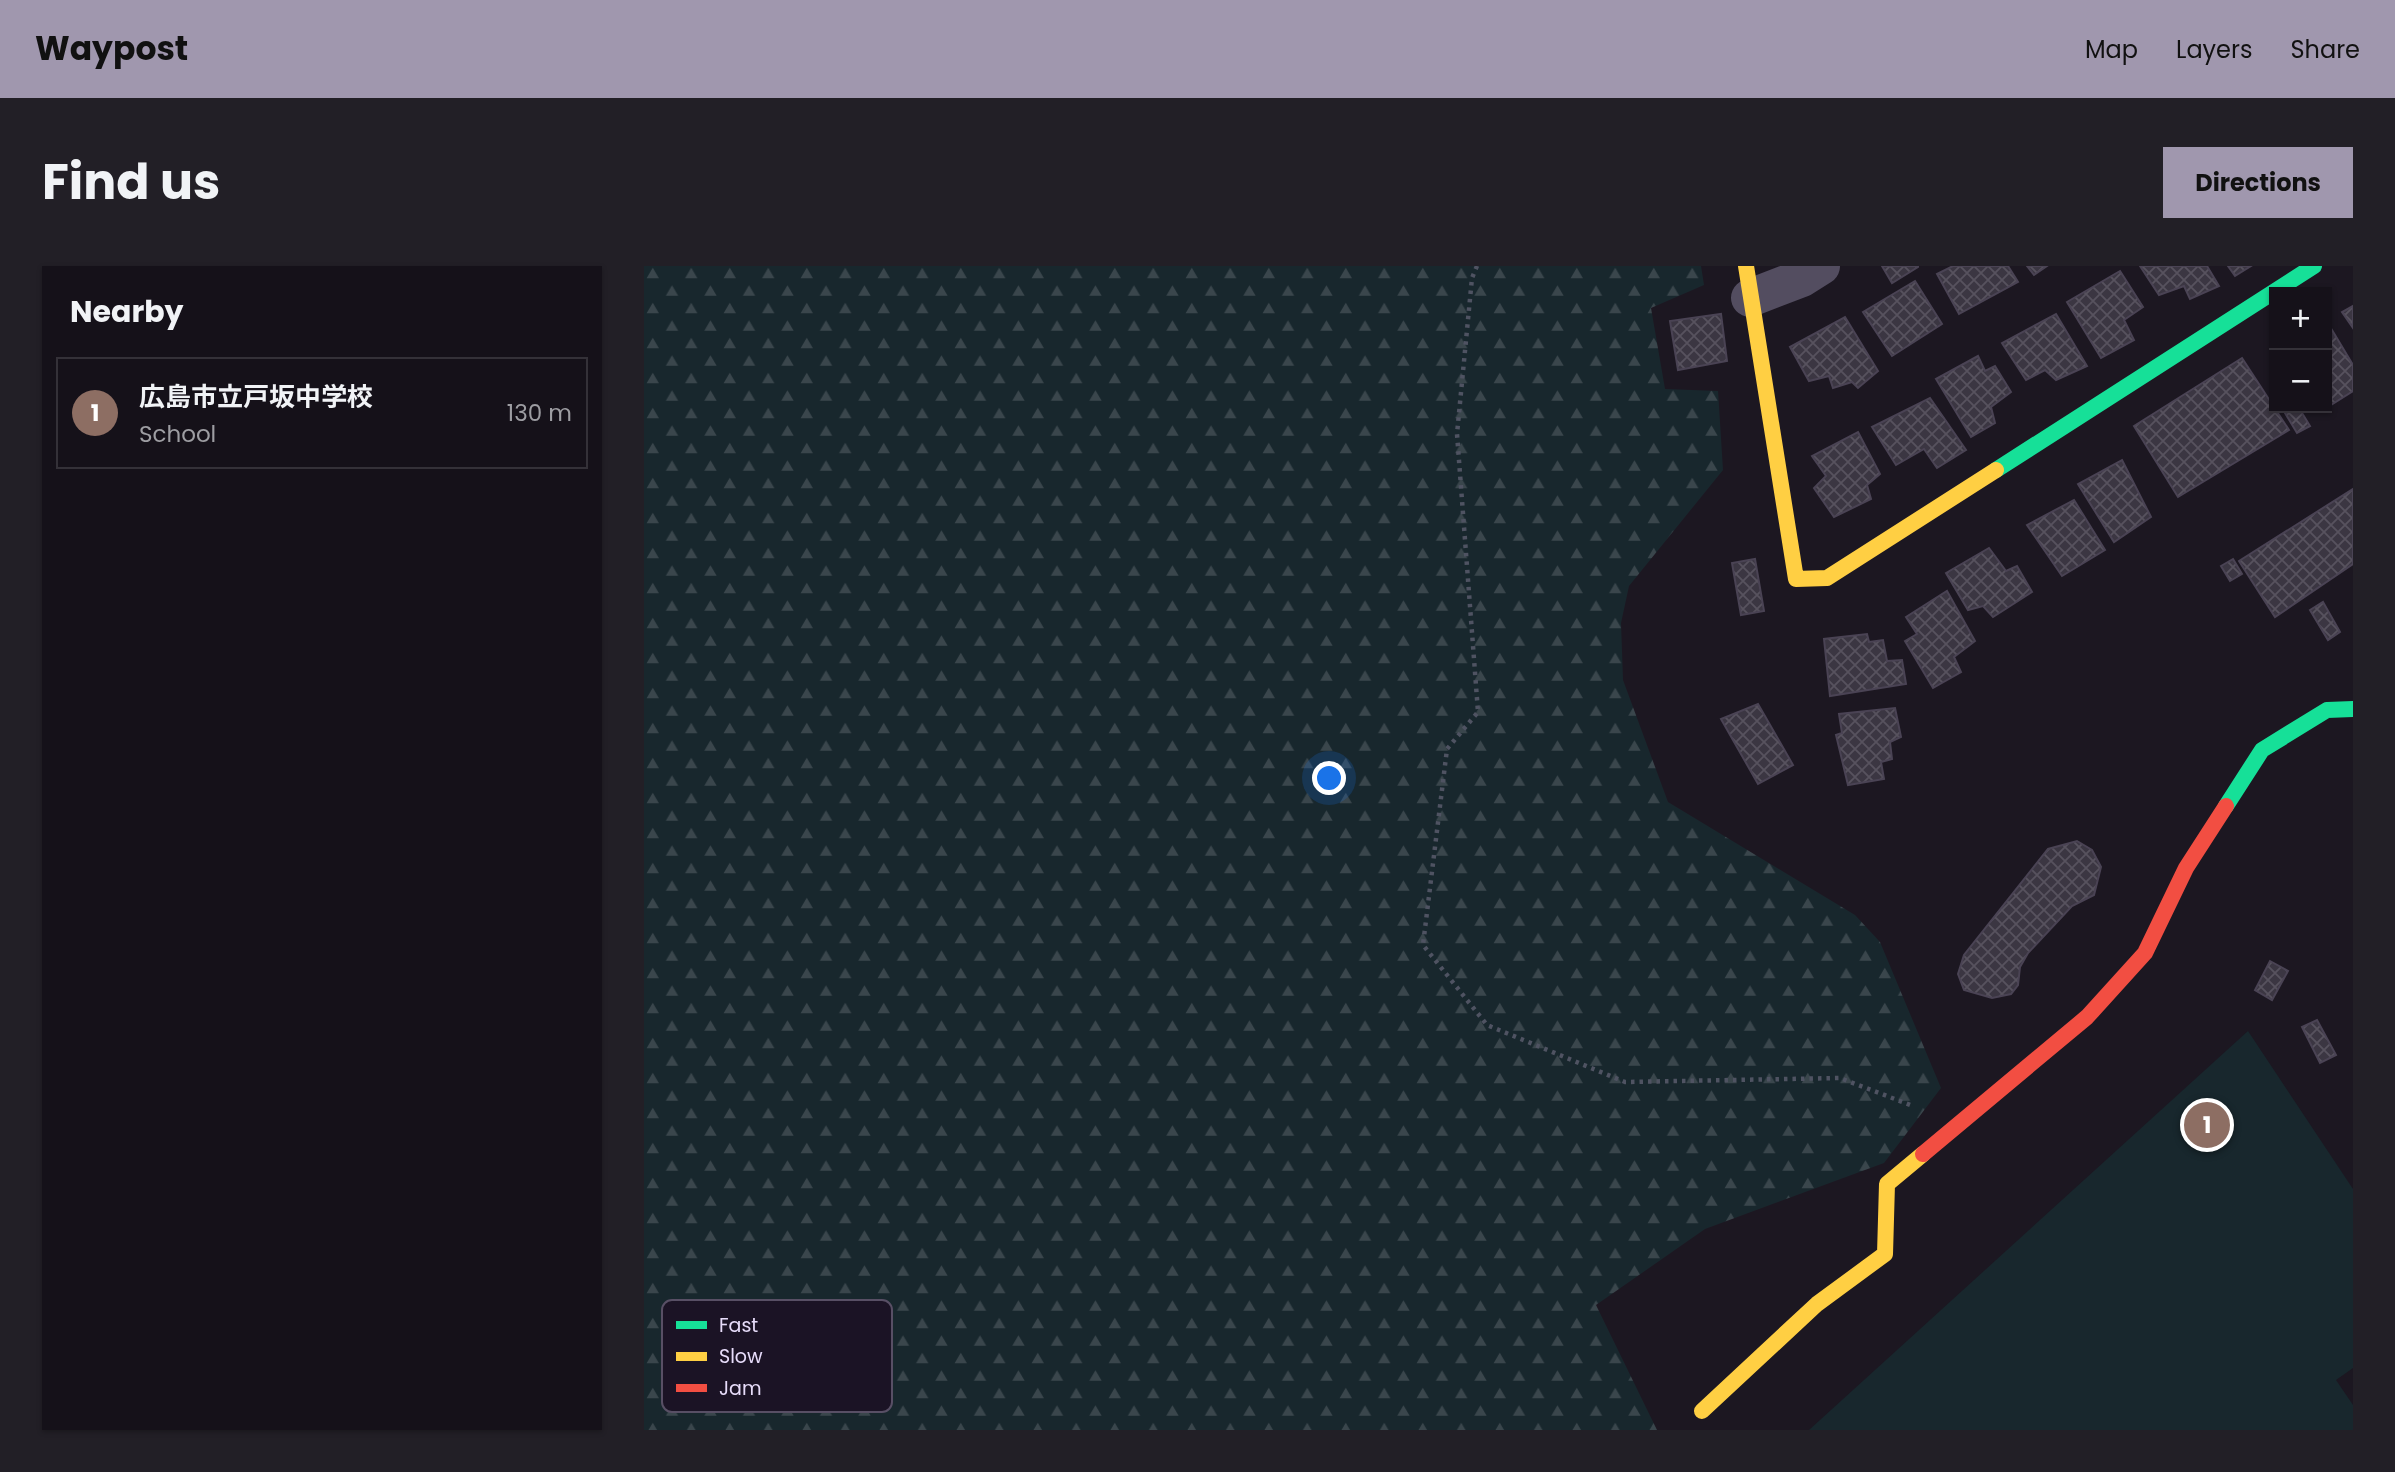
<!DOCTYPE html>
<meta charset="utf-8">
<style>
:root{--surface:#151119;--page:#221f26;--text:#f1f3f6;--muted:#9d9da2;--line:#343138;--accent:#a097ae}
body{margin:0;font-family:Poppins,"Noto Sans JP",sans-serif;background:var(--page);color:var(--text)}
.controls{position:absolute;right:21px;top:21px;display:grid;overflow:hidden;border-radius:0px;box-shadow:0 2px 5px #0004}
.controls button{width:63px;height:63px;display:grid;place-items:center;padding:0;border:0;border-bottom:2px solid var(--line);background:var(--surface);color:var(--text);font:35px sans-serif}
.you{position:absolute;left:686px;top:513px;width:24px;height:24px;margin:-18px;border:5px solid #fff;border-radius:50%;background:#1a73e8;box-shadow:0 0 0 10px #1a73e833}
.badge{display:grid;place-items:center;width:46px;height:46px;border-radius:50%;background:var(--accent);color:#fff;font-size:23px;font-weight:700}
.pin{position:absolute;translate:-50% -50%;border:4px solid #fff;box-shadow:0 2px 7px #0006}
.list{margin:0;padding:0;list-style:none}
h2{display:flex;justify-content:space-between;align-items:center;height:91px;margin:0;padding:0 28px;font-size:30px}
h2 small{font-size:23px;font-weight:400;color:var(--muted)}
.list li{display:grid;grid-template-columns:46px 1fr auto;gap:21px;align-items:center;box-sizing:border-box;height:112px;margin:0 14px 14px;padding:0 14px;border:2px solid var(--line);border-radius:0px}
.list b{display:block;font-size:26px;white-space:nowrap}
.list p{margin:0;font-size:23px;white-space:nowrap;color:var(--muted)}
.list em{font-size:23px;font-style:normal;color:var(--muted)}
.map{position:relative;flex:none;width:1709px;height:1164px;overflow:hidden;border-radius:0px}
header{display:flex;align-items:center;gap:42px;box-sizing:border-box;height:98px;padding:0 35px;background:var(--accent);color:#111}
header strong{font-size:33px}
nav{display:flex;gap:38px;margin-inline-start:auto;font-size:24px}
.intro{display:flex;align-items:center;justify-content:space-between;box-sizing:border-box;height:168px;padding:0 42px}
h1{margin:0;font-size:49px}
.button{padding:18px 32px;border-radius:0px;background:var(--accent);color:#111;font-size:24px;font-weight:700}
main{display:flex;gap:42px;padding:0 42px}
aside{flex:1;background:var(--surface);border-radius:0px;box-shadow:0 2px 5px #0004}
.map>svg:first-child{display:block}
.forest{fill:url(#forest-firs)}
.pitch{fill:#18272d}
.building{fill:url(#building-cross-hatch);stroke:#4a4354;stroke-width:2}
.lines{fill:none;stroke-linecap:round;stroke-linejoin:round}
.path{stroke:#4f5362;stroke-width:4.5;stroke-dasharray:3.5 5;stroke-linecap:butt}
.street{stroke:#534d60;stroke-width:38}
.fast{stroke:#16e098;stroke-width:16}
.slow{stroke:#ffcf43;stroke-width:16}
.jam{stroke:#f24e42;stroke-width:16}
.key{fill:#1b1325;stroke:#584f65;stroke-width:2}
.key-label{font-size:19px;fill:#e7dcfa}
</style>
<header>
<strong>Waypost</strong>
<nav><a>Map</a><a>Layers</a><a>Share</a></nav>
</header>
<div class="intro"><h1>Find us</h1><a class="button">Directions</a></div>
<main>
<aside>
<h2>Nearby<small></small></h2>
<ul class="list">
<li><span class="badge" style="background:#8d6e63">1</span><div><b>広島市立戸坂中学校</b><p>School</p></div><em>130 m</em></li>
</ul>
</aside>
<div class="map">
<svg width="1709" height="1164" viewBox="0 0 1709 1164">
<defs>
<pattern id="forest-firs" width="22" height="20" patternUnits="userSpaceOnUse" patternTransform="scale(1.75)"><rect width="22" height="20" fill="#18272d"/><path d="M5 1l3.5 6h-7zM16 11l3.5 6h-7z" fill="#3a464c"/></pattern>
<pattern id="building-cross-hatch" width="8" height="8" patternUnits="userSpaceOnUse" patternTransform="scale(1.75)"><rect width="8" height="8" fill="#3b3642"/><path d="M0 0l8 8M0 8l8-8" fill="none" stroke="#57525e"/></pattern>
</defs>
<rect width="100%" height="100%" fill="#1c1721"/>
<path class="forest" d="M0 0H1057L1060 19 1007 42 1021 123 1074 125 1079 204 985 320 977 357 979 414 1024 536 1211 649 1236 676 1297 822 1240 897 1061 963 952 1039 1013 1164H0Z"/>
<path class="pitch" d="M1604 765 1709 923V1102L1692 1114 1709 1139V1164H1165Z"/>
<g class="building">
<path d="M1238 0H1274V1L1248 17Z"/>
<path d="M1309 0H1364L1374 16 1315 48 1293 8Z"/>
<path d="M1383 0H1403L1390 9Z"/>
<path d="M1496 0H1563L1575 20 1546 33 1540 20 1515 29Z"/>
<path d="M1584 0H1607L1591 10Z"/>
<path d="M1476 5 1499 41 1480 54 1490 74 1457 92 1423 36Z"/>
<path d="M1271 15 1298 58 1248 90 1219 46Z"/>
<path d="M1709 40V62L1698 46Z"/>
<path d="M1077 48 1083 95 1034 104 1026 55Z"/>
<path d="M1412 48 1443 100 1412 114 1401 104 1382 114 1358 77Z"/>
<path d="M1201 51 1234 105 1214 122 1208 116 1189 122 1185 110 1165 115 1146 81Z"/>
<path d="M1685 59 1709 99V125L1679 144 1677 142H1683V60Z"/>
<path d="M1334 90 1341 105 1351 100 1367 126 1347 141 1351 157 1327 171 1292 113Z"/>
<path d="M1598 92 1645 164 1534 231 1490 160Z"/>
<path d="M1286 132 1322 184 1293 202 1280 183 1252 199 1228 161Z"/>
<path d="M1638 142H1655L1666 160 1653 167Z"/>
<path d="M1214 166 1236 208 1223 219 1227 233 1190 251 1170 222 1182 210 1168 190Z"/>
<path d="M1478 194 1507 251 1470 276 1434 218Z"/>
<path d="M1709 223V298L1631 351 1595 295Z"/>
<path d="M1430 234 1461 284 1418 310 1383 259Z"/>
<path d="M1345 282 1362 305 1373 300 1388 326 1349 351 1339 340 1324 344 1302 307Z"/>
<path d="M1111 293 1120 345 1097 349 1088 297Z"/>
<path d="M1589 293 1598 308 1586 315 1577 300Z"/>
<path d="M1303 325 1331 375 1310 391 1317 406 1289 422 1261 375 1273 368 1262 351Z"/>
<path d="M1679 336 1696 366 1684 374 1666 344Z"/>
<path d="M1223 368 1225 376 1239 374 1243 395 1258 394 1262 418 1186 430 1180 373Z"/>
<path d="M1114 438 1149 499 1114 518 1077 453Z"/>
<path d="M1251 442 1257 471 1246 476 1248 493 1237 496 1240 513 1204 519 1192 469 1198 467 1195 448Z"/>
<path d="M1433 575 1448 584 1457 601 1450 629 1428 640 1384 687 1376 701 1374 719 1367 728 1348 732 1320 724 1314 708 1320 689 1404 583Z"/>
<path d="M1626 695 1644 705 1628 734 1611 724Z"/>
<path d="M1673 754 1692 789 1676 797 1658 761Z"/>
</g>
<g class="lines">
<path class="path" d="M833 0 828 12 813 168 834 446 803 483 779 679 843 759 981 816 1196 812 1269 840"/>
<path class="street" d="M1106 32 1158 12 1177 0"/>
<g class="fast">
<path d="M1352 204 1670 0"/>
<path d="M1582 540 1618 484 1683 444 1709 443"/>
</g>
<g class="slow">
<path d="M1102 0 1152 313 1183 312 1352 204"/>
<path d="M1058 1145 1173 1038 1241 988 1243 918 1279 888"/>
</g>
<path class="jam" d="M1279 888 1443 751 1501 687 1542 602 1582 540"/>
</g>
<rect x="18" y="1034" width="230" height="112" rx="10" class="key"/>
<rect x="32" y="1055" width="31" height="8" fill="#16e098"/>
<rect x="32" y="1086" width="31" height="9" fill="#ffcf43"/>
<rect x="32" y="1118" width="31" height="8" fill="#f24e42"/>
<g class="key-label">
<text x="75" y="1066">Fast</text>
<text x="75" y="1097">Slow</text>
<text x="75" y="1129">Jam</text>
</g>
</svg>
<div class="controls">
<button>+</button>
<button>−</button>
</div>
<div class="you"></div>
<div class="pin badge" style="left:1563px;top:859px;background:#8d6e63">1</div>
</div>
</main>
